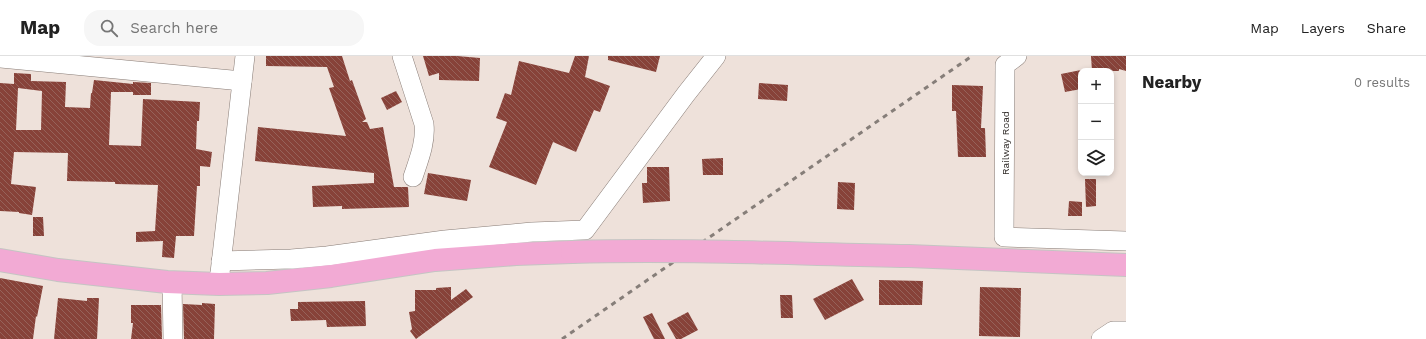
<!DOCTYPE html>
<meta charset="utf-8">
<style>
:root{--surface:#fff;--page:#f6f6f6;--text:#222;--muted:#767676;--line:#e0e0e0}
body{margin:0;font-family:"Work Sans",sans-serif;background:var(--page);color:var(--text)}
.controls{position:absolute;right:12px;top:12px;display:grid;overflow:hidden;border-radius:8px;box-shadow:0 2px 6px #0003}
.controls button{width:36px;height:36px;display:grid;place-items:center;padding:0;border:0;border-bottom:1px solid var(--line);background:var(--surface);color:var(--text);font:20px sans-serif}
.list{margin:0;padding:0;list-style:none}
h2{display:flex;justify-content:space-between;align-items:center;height:52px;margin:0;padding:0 16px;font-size:17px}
h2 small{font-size:13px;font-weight:400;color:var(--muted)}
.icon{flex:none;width:22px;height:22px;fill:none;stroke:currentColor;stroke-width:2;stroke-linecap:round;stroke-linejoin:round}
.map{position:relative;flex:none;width:1126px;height:283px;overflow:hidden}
header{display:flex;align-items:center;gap:24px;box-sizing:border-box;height:56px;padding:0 20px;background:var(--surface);border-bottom:1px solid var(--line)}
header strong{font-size:19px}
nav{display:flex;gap:22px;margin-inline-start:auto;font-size:14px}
.search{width:280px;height:36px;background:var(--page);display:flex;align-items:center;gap:10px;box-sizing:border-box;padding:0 14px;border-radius:16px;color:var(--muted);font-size:15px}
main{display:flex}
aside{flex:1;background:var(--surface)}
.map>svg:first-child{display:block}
.building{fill:url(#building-back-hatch);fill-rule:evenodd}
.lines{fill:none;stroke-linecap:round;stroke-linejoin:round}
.minor-casing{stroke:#887c76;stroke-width:20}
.major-casing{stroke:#c5c4c3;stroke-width:24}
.minor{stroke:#fff;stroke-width:19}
.major{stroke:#f2aad4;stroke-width:22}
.rail{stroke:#867e79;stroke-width:3;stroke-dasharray:5 5;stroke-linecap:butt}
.major-bridge-casing{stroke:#c5c4c3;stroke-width:24;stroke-linecap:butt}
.major-bridge{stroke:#f2aad4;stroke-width:22}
.labels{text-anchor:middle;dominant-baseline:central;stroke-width:4;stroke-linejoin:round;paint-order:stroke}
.street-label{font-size:10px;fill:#312c29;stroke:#fff}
</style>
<header>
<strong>Map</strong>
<div class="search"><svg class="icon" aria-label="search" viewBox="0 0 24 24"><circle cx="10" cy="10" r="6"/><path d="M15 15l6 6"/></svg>Search here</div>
<nav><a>Map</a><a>Layers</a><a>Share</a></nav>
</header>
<main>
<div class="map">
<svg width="1126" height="283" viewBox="0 0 1126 283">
<defs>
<pattern id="building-back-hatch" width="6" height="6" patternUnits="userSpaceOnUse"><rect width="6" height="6" fill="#874239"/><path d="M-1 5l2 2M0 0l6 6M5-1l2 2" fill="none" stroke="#96625a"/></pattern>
</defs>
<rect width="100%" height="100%" fill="#eee1da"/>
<g class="building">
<path d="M266 0H342L350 25 352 24 366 63 362 66H367L370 73 383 71 394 131H408L409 151 342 153V150L313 151 312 130 374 127V117L255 105 258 71 346 80 329 32 334 31 327 11 266 10Z"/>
<path d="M423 0H457L480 2 479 25 439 24V17L429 20Z"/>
<path d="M575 0H589L585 21 610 30 600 56 594 54 576 96 553 86 536 129 489 111 507 66 496 62 505 37 511 39 519 5 569 17Z"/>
<path d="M608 0H660L656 16 608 4Z"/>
<path d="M1091 0H1126V15L1119 13V15H1092Z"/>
<path d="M1081 14V33L1065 36 1061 18Z"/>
<path d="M14 17 31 18V25L66 26 65 51 90 52 91 37H92L94 24 133 28V26L151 27V39H133V36H111L109 89 141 90 143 43 200 46 199 65H197L196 93 212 96 210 111 200 110V130H197L194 180H176L174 202 162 201 163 185 136 186V176L155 175 158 129 115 128V126L67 125 68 97 14 96 11 128 36 131 32 159 19 157V156L0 155V27L14 28ZM18 32 42 35 41 74H16Z"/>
<path d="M759 27 788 29 787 45 758 43Z"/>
<path d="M952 29 983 30 981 72H985L986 101H958L956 55H952Z"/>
<path d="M396 35 402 46 387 54 381 42Z"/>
<path d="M723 102V119H703L702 103Z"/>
<path d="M647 111H669L670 145 643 147 642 127H647Z"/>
<path d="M428 117 471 124 467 145 424 138Z"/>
<path d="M1085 123H1096V150L1086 151Z"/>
<path d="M838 126 855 127 854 154 837 153Z"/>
<path d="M1069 145 1082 146V160H1068Z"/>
<path d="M33 161H43L44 180H33Z"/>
<path d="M0 222 43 230 37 261 36 260 33 283H0Z"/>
<path d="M852 223 864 244 825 264 813 243Z"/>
<path d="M879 224 923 225 922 249H879Z"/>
<path d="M451 231V244L466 233 473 241 416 283 410 275 412 273 409 256 415 255V234H436V232Z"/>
<path d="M980 231 1021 232 1020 281 979 280Z"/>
<path d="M780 239H792L793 262H781Z"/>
<path d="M58 242 87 245V242H99L97 283H54Z"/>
<path d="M365 245 366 270 327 271 326 264 291 265 290 253H298V246Z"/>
<path d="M202 247 215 248 214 283H184L183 248 202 249Z"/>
<path d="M131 249H161L162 283H131L133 267H131Z"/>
<path d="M688 256 698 274 681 283H676L667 267Z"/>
<path d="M652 257 665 283H654L643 261Z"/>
</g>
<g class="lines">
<g class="minor-casing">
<g id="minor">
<path d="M402 0 424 68C426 86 419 103 413 121"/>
<path d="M1017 0 1005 9 1004 181 1126 185"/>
<path d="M0 2 242 25"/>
<path d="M221 205 291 203 327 200 445 184 532 176 585 174 686 38 716 0"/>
<path d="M220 217 245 0"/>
<path d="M172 227 173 283"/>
<path d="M1101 283 1113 275H1126"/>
</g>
</g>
<g class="major-casing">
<g id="major">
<path d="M909 200 1126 209"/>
<path d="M0 204 58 214 167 226 219 228 267 227 331 220 435 204 516 198 572 196"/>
</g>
</g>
<use href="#minor" class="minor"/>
<use href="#major" class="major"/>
<path class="rail" d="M562 283 972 0"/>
<g class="major-bridge-casing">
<path id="major-bridge" d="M572 196C684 193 797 198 909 200"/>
</g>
<use href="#major-bridge" class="major-bridge"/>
</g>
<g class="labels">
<g class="street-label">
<text transform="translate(1005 87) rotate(-90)">Railway Road</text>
</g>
</g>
</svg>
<div class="controls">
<button>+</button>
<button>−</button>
<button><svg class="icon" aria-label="layers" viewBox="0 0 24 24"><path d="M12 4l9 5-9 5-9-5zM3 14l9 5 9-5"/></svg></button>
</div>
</div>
<aside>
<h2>Nearby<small>0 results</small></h2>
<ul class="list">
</ul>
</aside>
</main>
